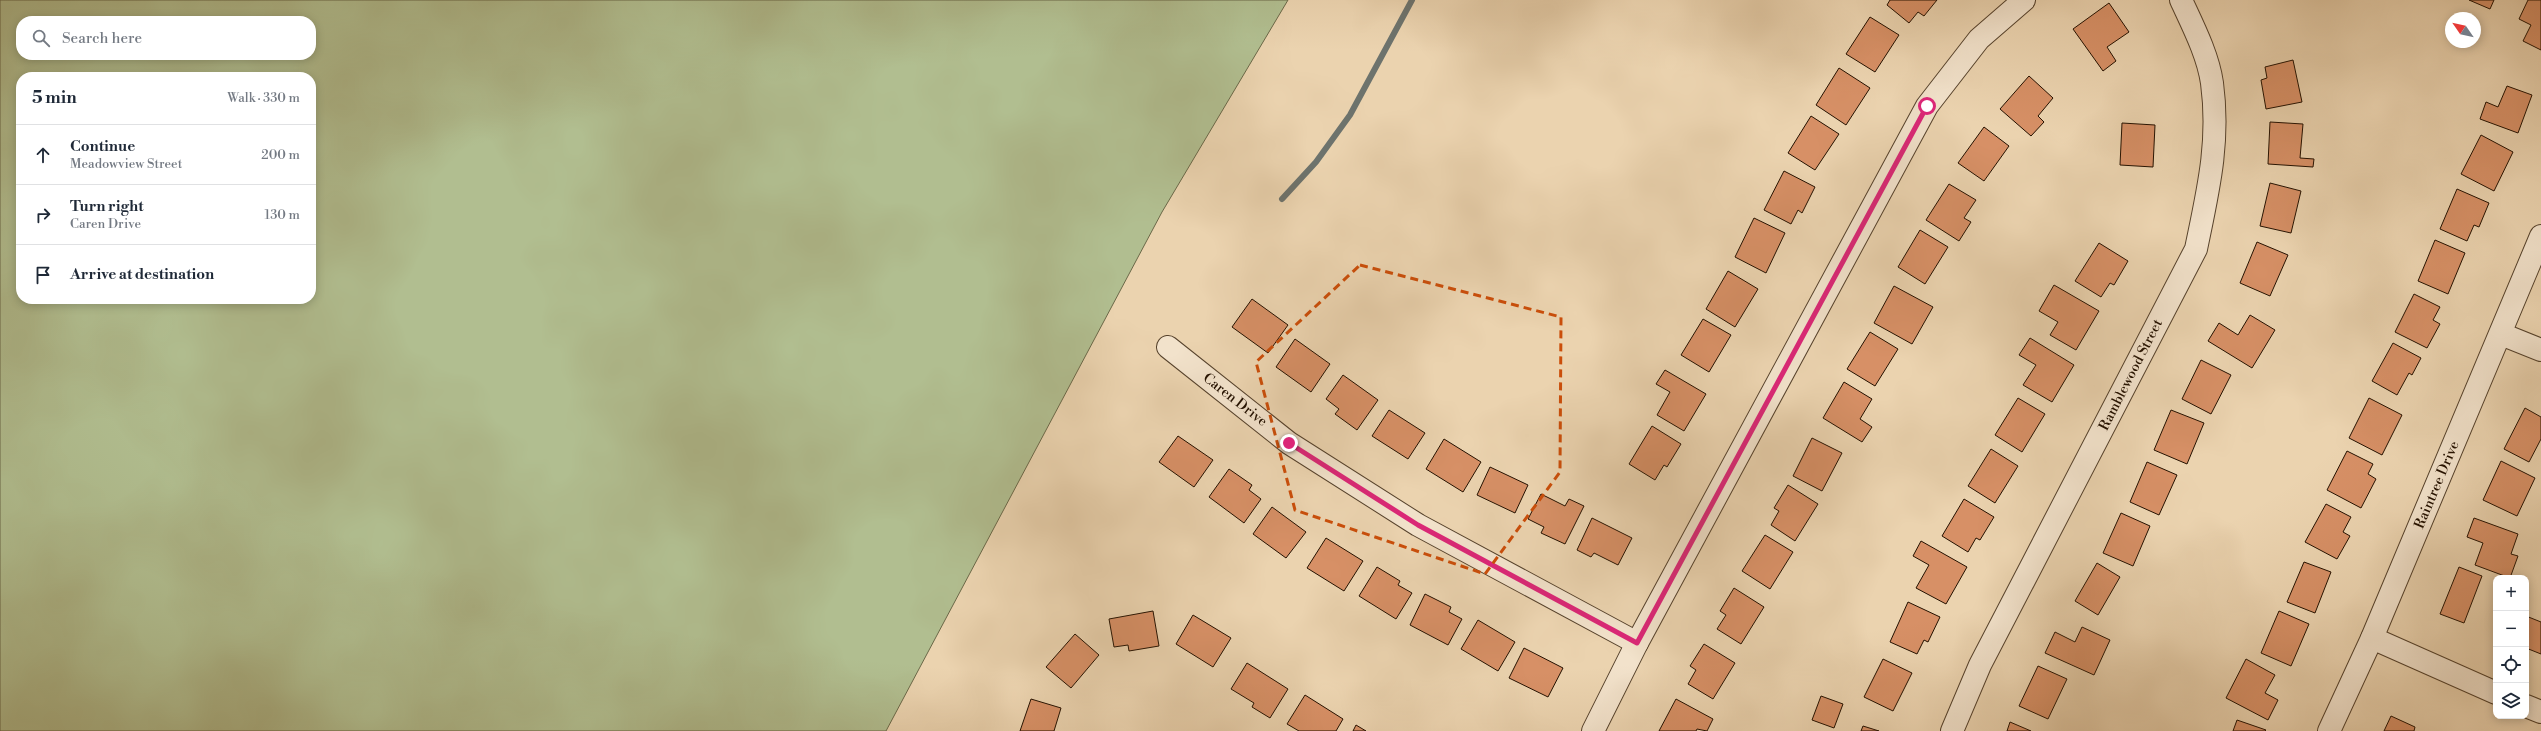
<!DOCTYPE html>
<meta charset="utf-8">
<style>
:root{--surface:#fff;--page:#f6f6f7;--text:#1f2937;--muted:#747a83;--line:#e0e1e3}
body{margin:0;font-family:"Libre Bodoni",serif;background:var(--page);color:var(--text)}
.controls{position:absolute;right:12px;bottom:12px;display:grid;overflow:hidden;border-radius:8px;box-shadow:0 2px 10px #0003}
.controls button{width:36px;height:36px;display:grid;place-items:center;padding:0;border:0;border-bottom:1px solid var(--line);background:var(--surface);color:var(--text);font:20px sans-serif}
.compass{position:absolute;left:2445px;top:12px;width:36px;height:36px;border-radius:50%;background:var(--surface);box-shadow:0 2px 10px #0003;rotate:304deg}
.stop{position:absolute;width:12px;height:12px;margin:-9px;border:3px solid #db2777;border-radius:50%;background:#fff}
.stop.end{background:#db2777;border-color:#fff;box-shadow:0 1px 4px #0008}
.list{margin:0;padding:0;list-style:none}
h2{display:flex;justify-content:space-between;align-items:center;height:52px;margin:0;padding:0 16px;font-size:17px}
h2 small{font-size:13px;font-weight:400;color:var(--muted)}
.list li{display:grid;grid-template-columns:26px 1fr auto;gap:12px;align-items:center;box-sizing:border-box;height:60px;padding:0 16px;border-top:1px solid var(--line)}
.list b{display:block;font-size:15px;white-space:nowrap}
.list p{margin:0;font-size:13px;white-space:nowrap;color:var(--muted)}
.list em{font-size:13px;font-style:normal;color:var(--muted)}
.icon{flex:none;width:22px;height:22px;fill:none;stroke:currentColor;stroke-width:2;stroke-linecap:round;stroke-linejoin:round}
.map{position:relative;flex:none;width:2541px;height:731px;overflow:hidden}
.search{position:absolute;background:var(--surface);box-shadow:0 2px 10px #0003;left:16px;top:16px;width:300px;height:44px;display:flex;align-items:center;gap:10px;box-sizing:border-box;padding:0 14px;border-radius:16px;color:var(--muted);font-size:15px}
.panel{position:absolute;background:var(--surface);box-shadow:0 2px 10px #0003;left:16px;top:72px;width:300px;height:232px;border-radius:16px}
.map>svg:first-child{display:block}
.green{fill:#b1be90;stroke:#6a6848;fill-rule:evenodd}
.lines{fill:none;stroke-linecap:round;stroke-linejoin:round}
.stream{stroke:#6d736d;stroke-width:6}
.building{fill:#d79066;stroke:#241100}
.minor-casing{stroke:#56422c;stroke-width:24}
.minor{stroke:#f2e2cb;stroke-width:22}
.route{stroke:#db2777;stroke-width:5}
.marked{fill:none;stroke:#cb4e0a;stroke-width:3;stroke-dasharray:8 5;stroke-linejoin:round}
.labels{text-anchor:middle;dominant-baseline:central;stroke-width:3.5;stroke-linejoin:round;paint-order:stroke}
.street-label{font-size:14px;fill:#241100;stroke:#f2e2cb}
</style>
<div class="map">
<svg width="2541" height="731" viewBox="0 0 2541 731">
<rect width="100%" height="100%" fill="#ebd3af"/>
<filter id="stains"><feTurbulence type="fractalNoise" baseFrequency=".005" numOctaves="4"/><feColorMatrix values="0 0 0 0 .2 0 0 0 0 .09 0 0 0 0 .02 0 0 0 .5 -.17"/></filter>
<radialGradient id="worn" r=".72"><stop offset=".6" stop-color="#630" stop-opacity="0"/><stop offset="1" stop-color="#630" stop-opacity=".3"/></radialGradient>
<path class="green" d="M0 0H1288L1162 212 886 731H0ZM21 21H311V55H21ZM21 77H311V299H21Z"/>
<g class="lines">
<path class="stream" d="M1282 199 1316 162 1350 115 1412 0"/>
</g>
<g class="building">
<path d="M1890 0H1937L1924 16 1918 12 1909 23 1887 5Z"/>
<path d="M2469 0H2494L2490 9Z"/>
<path d="M2528 0H2541V50L2523 41 2531 25 2519 19Z"/>
<path d="M2109 3 2129 32 2107 47 2116 61 2103 71 2073 29Z"/>
<path d="M1870 17 1899 35 1875 72 1846 54Z"/>
<path d="M2293 60 2302 102 2266 109 2261 80 2267 78 2265 67Z"/>
<path d="M1839 68 1870 88 1846 125 1816 105Z"/>
<path d="M2029 76 2053 98 2038 116 2044 122 2031 136 2000 109Z"/>
<path d="M2507 86 2532 95 2518 133 2480 119 2486 102 2498 107Z"/>
<path d="M1811 116 1839 134 1815 170 1788 153Z"/>
<path d="M2270 122 2303 124 2300 158 2314 159 2313 167 2268 164Z"/>
<path d="M2122 123 2155 125 2153 167 2120 165Z"/>
<path d="M1984 127 2009 146 1984 181 1958 163Z"/>
<path d="M2481 135 2513 152 2494 191 2461 174Z"/>
<path d="M1784 171 1815 187 1802 213 1798 210 1791 224 1764 210Z"/>
<path d="M2270 183 2301 191 2291 233 2260 226Z"/>
<path d="M1949 184 1976 200 1964 218 1971 222 1959 241 1926 220Z"/>
<path d="M2457 189 2489 203 2479 227 2474 225 2467 241 2440 229Z"/>
<path d="M1754 218 1785 233 1766 273 1735 257Z"/>
<path d="M1920 230 1948 247 1925 284 1898 267Z"/>
<path d="M2435 240 2465 253 2448 294 2418 281Z"/>
<path d="M2257 242 2288 255 2270 296 2240 283Z"/>
<path d="M2099 243 2128 261 2114 285 2110 283 2101 297 2075 281Z"/>
<path d="M1728 271 1758 289 1735 327 1706 309Z"/>
<path d="M2054 285 2099 311 2076 350 2050 335 2058 322 2039 311Z"/>
<path d="M1894 286 1933 307 1912 344 1874 323Z"/>
<path d="M2414 294 2440 307 2433 320 2440 324 2427 348 2395 332Z"/>
<path d="M1252 299 1288 325 1268 353 1232 327Z"/>
<path d="M2250 315 2275 330 2252 368 2208 341 2219 323 2238 335Z"/>
<path d="M1703 319 1731 335 1709 372 1681 355Z"/>
<path d="M1870 332 1898 349 1875 386 1847 369Z"/>
<path d="M2030 338 2074 365 2052 402 2023 385 2036 365 2019 355Z"/>
<path d="M1295 339 1330 364 1311 392 1276 367Z"/>
<path d="M2393 343 2421 358 2412 375 2409 373 2397 395 2372 381Z"/>
<path d="M2201 360 2231 375 2211 414 2182 399Z"/>
<path d="M1665 370 1706 394 1684 431 1657 415 1670 392 1656 384Z"/>
<path d="M1343 375 1378 400 1357 430 1335 414 1339 409 1326 399Z"/>
<path d="M1844 382 1872 399 1860 419 1872 427 1862 442 1823 418Z"/>
<path d="M2018 398 2045 414 2022 452 1995 435Z"/>
<path d="M2369 398 2402 415 2382 455 2349 438Z"/>
<path d="M2525 408 2541 417V439L2529 462 2504 449Z"/>
<path d="M1389 410 1425 433 1408 459 1372 436Z"/>
<path d="M2171 410 2204 423 2187 464 2154 450Z"/>
<path d="M1652 426 1681 444 1667 467 1664 465 1655 480 1629 464Z"/>
<path d="M1178 436 1213 460 1194 487 1159 462Z"/>
<path d="M1812 438 1842 453 1822 491 1793 476Z"/>
<path d="M1444 439 1481 462 1463 492 1426 469Z"/>
<path d="M1991 449 2018 466 1995 503 1968 486Z"/>
<path d="M2347 451 2373 464 2368 474 2376 479 2361 508 2327 490Z"/>
<path d="M2501 461 2535 478 2517 516 2483 500Z"/>
<path d="M2147 462 2177 475 2159 515 2130 502Z"/>
<path d="M1490 467 1528 485 1515 513 1477 495Z"/>
<path d="M1229 469 1252 485 1249 490 1261 499 1244 523 1209 497Z"/>
<path d="M1788 485 1818 504 1795 541 1771 525 1779 511 1774 508Z"/>
<path d="M1541 494 1565 506 1569 499 1584 506 1565 544 1541 533 1544 527 1528 519Z"/>
<path d="M1964 499 1994 517 1980 540 1976 538 1968 552 1942 536Z"/>
<path d="M2326 504 2351 517 2343 532 2350 536 2337 559 2305 542Z"/>
<path d="M1272 507 1306 532 1286 558 1253 534Z"/>
<path d="M2121 513 2150 526 2133 566 2103 553Z"/>
<path d="M1592 518 1632 538 1618 565 1594 553 1591 557 1577 550Z"/>
<path d="M2474 518 2518 534 2511 554 2518 556 2510 578 2475 565 2483 543 2467 537Z"/>
<path d="M1765 535 1793 552 1770 589 1742 571Z"/>
<path d="M1326 538 1363 561 1344 591 1307 568Z"/>
<path d="M1921 541 1967 567 1946 604 1916 588 1929 565 1913 556Z"/>
<path d="M2304 562 2331 572 2315 613 2287 602Z"/>
<path d="M2097 563 2120 577 2098 615 2075 601Z"/>
<path d="M1377 567 1400 581 1398 585 1412 593 1396 619 1359 596Z"/>
<path d="M2459 567 2482 576 2464 623 2440 614Z"/>
<path d="M1734 588 1764 607 1741 644 1717 629 1726 615 1720 611Z"/>
<path d="M1425 594 1451 607 1449 612 1462 619 1448 645 1410 625Z"/>
<path d="M1908 602 1940 617 1928 642 1924 640 1917 654 1890 642Z"/>
<path d="M1153 611 1159 646 1129 651 1128 645 1114 647 1109 619Z"/>
<path d="M2279 611 2309 624 2291 666 2261 653Z"/>
<path d="M1193 615 1231 638 1213 667 1176 644Z"/>
<path d="M2526 616 2541 622V654L2526 648Z"/>
<path d="M1478 620 1515 642 1498 671 1461 649Z"/>
<path d="M2082 627 2110 640 2094 675 2045 653 2055 632 2075 642Z"/>
<path d="M1075 634 1099 655 1071 688 1046 667Z"/>
<path d="M1704 644 1735 663 1713 699 1688 684 1696 670 1690 666Z"/>
<path d="M1524 648 1563 668 1548 697 1509 678Z"/>
<path d="M1883 659 1912 673 1893 711 1864 697Z"/>
<path d="M2246 659 2275 675 2265 693 2278 700 2268 720 2226 698Z"/>
<path d="M1247 663 1288 689 1270 718 1252 707 1254 703 1231 689Z"/>
<path d="M2038 666 2067 679 2048 719 2019 706Z"/>
<path d="M1305 695 1343 719 1336 731H1299L1287 724Z"/>
<path d="M1821 696 1843 704 1834 728 1812 720Z"/>
<path d="M1031 699 1061 708 1054 731H1020Z"/>
<path d="M1676 699 1713 719 1707 731 1697 729 1696 731H1659Z"/>
<path d="M2391 716 2415 727 2414 731H2384Z"/>
<path d="M2237 720 2266 730 2265 731H2233Z"/>
<path d="M2010 722 2031 731H2007Z"/>
<path d="M1356 725 1366 731H1353Z"/>
<path d="M1863 726 1879 731H1861Z"/>
</g>
<g class="lines">
<g class="minor-casing">
<g id="minor">
<path d="M2501 334 2541 350"/>
<path d="M1168 347 1289 443 1418 525 1637 643"/>
<path d="M2372 638 2496 693"/>
<path d="M2526 706 2541 712"/>
<path d="M1593 731 1637 643 1927 106 1979 39 2024 0"/>
<path d="M1952 731 1980 665 2196 249C2208 191 2220 142 2212 83 2208 55 2193 26 2181 0"/>
<path d="M2329 731 2372 638 2541 236"/>
</g>
</g>
<use href="#minor" class="minor"/>
</g>
<g class="lines">
<path class="route" d="M1289 443 1418 525 1637 643 1927 106"/>
</g>
<path class="marked" d="M1360 265 1561 317 1560 472 1485 574 1295 510 1256 362Z"/>
<g class="labels">
<g class="street-label">
<text transform="translate(2131 375) rotate(-63)">Ramblewood Street</text>
<text transform="translate(1235 400) rotate(38)">Caren Drive</text>
<text transform="translate(2437 485) rotate(-67)">Raintree Drive</text>
</g>
</g>
<rect width="100%" height="100%" filter="url(#stains)"/>
<rect width="100%" height="100%" fill="url(#worn)"/>
</svg>
<div class="controls">
<button>+</button>
<button>−</button>
<button><svg class="icon" aria-label="locate" viewBox="0 0 24 24"><circle cx="12" cy="12" r="6"/><path d="M12 2v4M12 18v4M2 12h4M18 12h4"/></svg></button>
<button><svg class="icon" aria-label="layers" viewBox="0 0 24 24"><path d="M12 4l9 5-9 5-9-5zM3 14l9 5 9-5"/></svg></button>
</div>
<svg class="compass" viewBox="-18 -18 36 36"><path d="M0-13l5 13h-10z" fill="#e53935"/><path d="M0 13l5-13h-10z" fill="#747a83"/></svg>
<div class="stop" style="left:1927px;top:106px"></div>
<div class="stop end" style="left:1289px;top:443px"></div>
<div class="search"><svg class="icon" aria-label="search" viewBox="0 0 24 24"><circle cx="10" cy="10" r="6"/><path d="M15 15l6 6"/></svg>Search here</div>
<section class="panel">
<h2>5 min<small>Walk · 330 m</small></h2>
<ul class="list">
<li><svg class="icon" aria-label="ahead" viewBox="0 0 24 24"><path d="M12 20V5M6 11l6-6 6 6"/></svg><div><b>Continue</b><p>Meadowview Street</p></div><em>200 m</em></li>
<li><svg class="icon" aria-label="right" viewBox="0 0 24 24"><path d="M7 20v-9h11M14 6l5 5-5 5"/></svg><div><b>Turn right</b><p>Caren Drive</p></div><em>130 m</em></li>
<li><svg class="icon" aria-label="arrive" viewBox="0 0 24 24"><path d="M6 21V4h12l-3 4 3 4H6"/></svg><div><b>Arrive at destination</b></div></li>
</ul>
</section>
</div>
